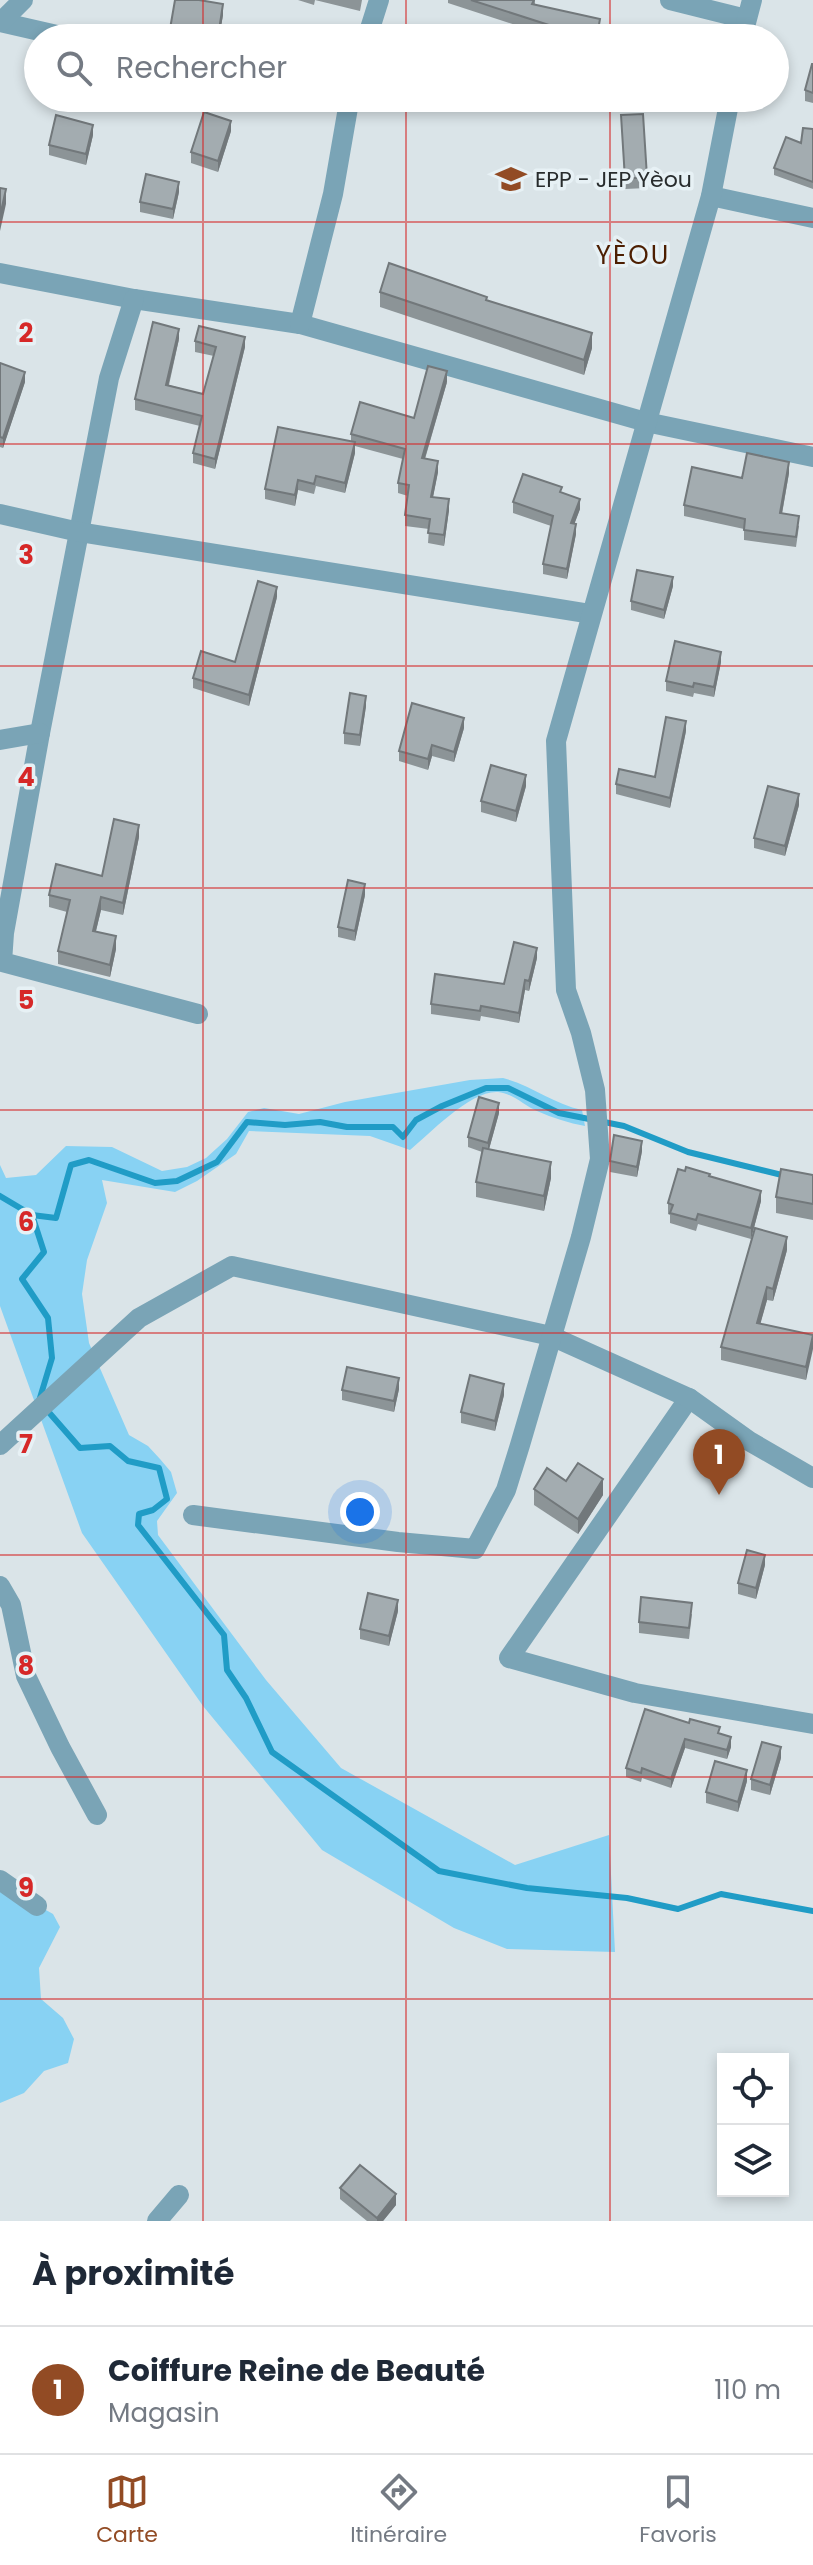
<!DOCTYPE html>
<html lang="fr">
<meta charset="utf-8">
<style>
:root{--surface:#fff;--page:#f6f6f7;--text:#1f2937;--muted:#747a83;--line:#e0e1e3;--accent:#924b24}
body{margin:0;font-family:Poppins,sans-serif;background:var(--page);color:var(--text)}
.controls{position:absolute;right:24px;bottom:24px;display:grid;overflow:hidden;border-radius:0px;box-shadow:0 4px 12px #0003}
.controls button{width:72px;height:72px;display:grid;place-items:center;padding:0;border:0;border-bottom:2px solid var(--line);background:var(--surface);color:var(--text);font:40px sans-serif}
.you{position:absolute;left:360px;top:1512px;width:28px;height:28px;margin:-20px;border:6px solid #fff;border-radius:50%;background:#1a73e8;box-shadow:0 0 0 12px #1a73e833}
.badge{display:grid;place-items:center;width:52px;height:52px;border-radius:50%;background:var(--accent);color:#fff;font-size:26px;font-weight:700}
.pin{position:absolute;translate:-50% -66px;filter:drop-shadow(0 2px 4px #0008)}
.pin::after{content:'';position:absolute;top:42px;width:28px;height:24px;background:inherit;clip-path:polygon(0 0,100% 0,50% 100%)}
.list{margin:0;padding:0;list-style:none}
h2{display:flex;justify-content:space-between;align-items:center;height:104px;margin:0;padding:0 32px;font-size:34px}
h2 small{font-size:26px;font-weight:400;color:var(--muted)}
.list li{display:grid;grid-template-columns:52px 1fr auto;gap:24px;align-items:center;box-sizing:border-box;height:128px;padding:0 32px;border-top:2px solid var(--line)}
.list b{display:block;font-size:30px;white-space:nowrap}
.list p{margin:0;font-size:26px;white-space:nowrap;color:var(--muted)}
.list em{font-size:26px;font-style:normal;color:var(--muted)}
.icon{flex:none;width:44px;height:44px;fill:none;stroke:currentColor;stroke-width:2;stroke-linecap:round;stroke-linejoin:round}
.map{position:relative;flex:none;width:813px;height:2221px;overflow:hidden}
.search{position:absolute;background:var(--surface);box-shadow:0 4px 12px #0003;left:24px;right:24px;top:24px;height:88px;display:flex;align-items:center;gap:20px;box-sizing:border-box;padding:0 28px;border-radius:44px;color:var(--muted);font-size:30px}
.sheet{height:232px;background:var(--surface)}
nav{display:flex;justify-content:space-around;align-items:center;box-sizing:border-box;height:112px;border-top:2px solid var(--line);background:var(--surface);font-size:22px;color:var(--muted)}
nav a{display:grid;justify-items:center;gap:4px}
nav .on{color:var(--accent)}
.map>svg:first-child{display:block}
.green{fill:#88d2f3}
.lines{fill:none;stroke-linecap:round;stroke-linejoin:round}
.stream{stroke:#209cc6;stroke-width:6}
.minor{stroke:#7aa4b6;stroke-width:20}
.wall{fill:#8c9497}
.shaded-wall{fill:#72787b}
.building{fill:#a3acb0;stroke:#72787b;stroke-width:2}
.grid{fill:none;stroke:#d62828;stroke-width:2;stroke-opacity:0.55}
.labels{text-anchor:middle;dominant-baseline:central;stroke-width:7;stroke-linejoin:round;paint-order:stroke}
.poi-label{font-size:22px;fill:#282c2d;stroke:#e7f1f5;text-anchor:start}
.quarter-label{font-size:26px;letter-spacing:2px;fill:#4c1e01;stroke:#e7f1f5}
.grid-label{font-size:26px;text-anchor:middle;font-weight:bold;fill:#d62828;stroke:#e7f1f5;stroke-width:7;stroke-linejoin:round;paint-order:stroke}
</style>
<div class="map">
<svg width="813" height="2221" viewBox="0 0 813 2221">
<rect width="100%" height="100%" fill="#dae4e8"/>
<g class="green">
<path d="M503 1078C531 1085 554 1104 582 1110L585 1126C569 1123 553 1118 537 1111 525 1106 512 1093 498 1092 471 1090 429 1134 410 1150L370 1136 249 1131 236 1154 197 1181 175 1192 102 1180 107 1203 87 1260 82 1294 89 1343 129 1435 148 1446 160 1459 171 1472 177 1493 157 1521 158 1535 266 1680 341 1768 515 1865 609 1835 615 1952 507 1949 454 1928 322 1850 203 1706 82 1533 0 1306V1165L6 1178 36 1175 66 1146 112 1147 162 1171 187 1167 206 1158 227 1139 248 1112 264 1108 299 1114 345 1102 470 1080Z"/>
<path d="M0 1884 53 1914 60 1927 39 1968 41 1999 63 2018 74 2039 68 2063 44 2071 24 2093 0 2103Z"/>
</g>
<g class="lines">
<g class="stream">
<path d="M0 1196 32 1215 44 1252 22 1279 48 1318 52 1358 39 1401"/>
<path d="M32 1215 56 1218 71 1165 89 1160 155 1183 177 1181 217 1162 247 1122 285 1125 320 1122 347 1127H393L403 1137 416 1120 442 1106 486 1088H508L559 1113 624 1126 688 1152 786 1176"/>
<path d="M46 1409 80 1448 110 1446 128 1461 159 1468 167 1499 153 1510 139 1514 138 1525 224 1635 227 1670 246 1698 272 1752 439 1871 527 1888 627 1898 678 1909 721 1894 813 1911"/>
</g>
<g class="minor">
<path d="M670 0 746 19"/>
<path d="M0 22 70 38"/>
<path d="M1 22 23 0"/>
<path d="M367 38 379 0"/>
<path d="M742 38 752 0"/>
<path d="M711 196 813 218"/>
<path d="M0 273 134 299 300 324 646 422 813 457"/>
<path d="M134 299 109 378 40 733 4 933 2 962 198 1014"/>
<path d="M300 324 333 194 349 102 330 98"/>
<path d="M0 514 79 532 591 614"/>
<path d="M0 740 40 733"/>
<path d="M689 1398 509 1658 635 1693 813 1724"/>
<path d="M0 1445 139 1318 232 1266 551 1336 689 1398 749 1441 813 1478"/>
<path d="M193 1515 398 1542 475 1549 506 1490 520 1445 581 1237 600 1159 595 1090 581 1033 566 990 556 741 711 196 730 98"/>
<path d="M0 1586 11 1605 26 1676 60 1747 97 1815"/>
<path d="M0 1880 37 1906"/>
<path d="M157 2221 179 2195"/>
</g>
</g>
<g class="wall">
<path d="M298 0H362L360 11 315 0 314 5Z"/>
<path d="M448 0H535V5L600 30 598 38H558L552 37 448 3Z"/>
<path d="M223 15 219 38H170V29Z"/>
<path d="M38 49V79L32 78V67Z"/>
<path d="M813 64V103L805 101V90Z"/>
<path d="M621 115 647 177V188L625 189Z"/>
<path d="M813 129V189L774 175V168L801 143Z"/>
<path d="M231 131 218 172 191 163V152Z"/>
<path d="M93 135 86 165 49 155V145Z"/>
<path d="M179 192 173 219 140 212V202Z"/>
<path d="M380 292 487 300 592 348 584 375 380 307Z"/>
<path d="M179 339 169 385 203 394 214 356 195 352V341L245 347 215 469 193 463V453L200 426 135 410V399Z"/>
<path d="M0 363 25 382 3 448 0 447Z"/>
<path d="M447 382 425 459 438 472 433 497 449 510 444 546 428 543 429 529 405 526V515L408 496 398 493V483L403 459 355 446V453L345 493 316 486 314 494 298 490 295 506 265 499V489L351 441V434L414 418Z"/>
<path d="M789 473 782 514 799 526 796 547 744 540V529L684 516V505L742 478Z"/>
<path d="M562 492 580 509 574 524 576 534 567 579 543 574V564L551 526 513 513V502Z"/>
<path d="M673 586 664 619 631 610V601Z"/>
<path d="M277 597 249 706 193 688V678L235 662Z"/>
<path d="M721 662 714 697 694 693 693 697 666 691V681Z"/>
<path d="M366 706 360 746 344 744V733Z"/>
<path d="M464 728 454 762 432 756 428 770 399 761V751Z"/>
<path d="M686 731 670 808 616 794V784L655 777Z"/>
<path d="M526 786 516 822 481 812V801Z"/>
<path d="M799 805 785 856 754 848V838Z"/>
<path d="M139 837 123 915 101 910 96 931 116 949 110 977 58 964V951L67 912 49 907V895L102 876Z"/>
<path d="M365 895 355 941 338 937V927Z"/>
<path d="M537 958 529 991 525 990 519 1023 481 1016 480 1021 431 1014V1004L504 984Z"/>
<path d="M499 1113 489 1149 551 1178 544 1211 476 1197V1182L482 1152 468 1147V1137Z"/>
<path d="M642 1151 637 1177 610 1172V1161Z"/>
<path d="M813 1175V1220L776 1213V1197Z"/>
<path d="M710 1177 761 1201 751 1239 698 1224 696 1231 670 1223V1215L668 1214V1203Z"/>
<path d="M787 1250 773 1301 767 1300 760 1324 813 1335 806 1380 721 1360V1347Z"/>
<path d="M399 1389 394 1412 342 1400V1390Z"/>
<path d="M504 1395 495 1431 461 1423V1412Z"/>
<path d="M566 1481 603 1495 578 1534 534 1505V1489Z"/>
<path d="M765 1565 756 1599 738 1594V1583Z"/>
<path d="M398 1611 389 1646 360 1639V1629Z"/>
<path d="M692 1614 689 1639 639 1633V1622Z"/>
<path d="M645 1709 720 1734 731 1747 727 1759 685 1748 671 1788 642 1778 641 1782 626 1777V1768Z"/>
<path d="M781 1758 770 1795 751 1790V1779Z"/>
<path d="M747 1781 738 1812 706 1803V1792Z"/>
<path d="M340 2188 396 2205 383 2221H367L340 2199Z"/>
</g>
<g class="shaded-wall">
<path d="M223 4V15L219 38H218Z"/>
<path d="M231 121V131L218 172V161Z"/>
<path d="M93 125V135L86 165V154Z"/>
<path d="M179 182V192L173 219V209Z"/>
<path d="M6 189V204L0 231V216Z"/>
<path d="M179 329V339L166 395V385Z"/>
<path d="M592 333V348L584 375V360Z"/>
<path d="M245 337V347L215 469V459Z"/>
<path d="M447 371V382L422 468V458Z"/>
<path d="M25 372V382L3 448V438Z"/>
<path d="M355 442V453L345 493V483Z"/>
<path d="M438 461V472L431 507V497Z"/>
<path d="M789 462V473L780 524V513Z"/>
<path d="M298 480V490L295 506V495Z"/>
<path d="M449 499V510L444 546V535Z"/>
<path d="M580 499V509L571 533V523Z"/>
<path d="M576 524V534L567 579V569Z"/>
<path d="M673 577V586L664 619V610Z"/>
<path d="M277 587V597L249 706V695Z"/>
<path d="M721 652V662L714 697V687Z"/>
<path d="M366 696V706L360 746V735Z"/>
<path d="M464 718V728L454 762V752Z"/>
<path d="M686 721V731L670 808V798Z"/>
<path d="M432 745V756L428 770V759Z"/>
<path d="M526 775V786L516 822V811Z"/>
<path d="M799 794V805L785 856V846Z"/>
<path d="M139 825V837L123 915V903Z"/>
<path d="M365 884V895L355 941V931Z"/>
<path d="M101 897V910L93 943V931Z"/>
<path d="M116 936V949L110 977V965Z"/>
<path d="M537 948V958L529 991V981Z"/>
<path d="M525 980V990L519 1023V1013Z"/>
<path d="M499 1103V1113L488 1153V1143Z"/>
<path d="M642 1141V1151L637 1177V1167Z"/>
<path d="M551 1162V1178L544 1211V1196Z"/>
<path d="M761 1191V1201L751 1239V1228Z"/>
<path d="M787 1237V1250L773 1301V1289Z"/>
<path d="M767 1287V1300L757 1336V1323Z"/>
<path d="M813 1337V1349L806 1380V1367Z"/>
<path d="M399 1378V1389L394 1412V1401Z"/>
<path d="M504 1384V1395L495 1431V1421Z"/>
<path d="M603 1479V1495L578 1534V1519Z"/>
<path d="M765 1555V1565L756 1599V1588Z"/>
<path d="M398 1600V1611L389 1646V1636Z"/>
<path d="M731 1737V1747L727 1759V1750Z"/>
<path d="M685 1739V1748L671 1788V1779Z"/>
<path d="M781 1747V1758L770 1795V1785Z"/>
<path d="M747 1770V1781L738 1812V1802Z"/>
<path d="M396 2194V2205L383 2221H377V2218Z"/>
</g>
<g class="building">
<path d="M175 0H199L223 4 218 37 170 29Z"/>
<path d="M471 0H534L532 4 600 19 597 36 552 26Z"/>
<path d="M36 48 38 49V68L32 67Z"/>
<path d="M812 64H813V93L805 90Z"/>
<path d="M204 112 231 121 218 161 191 152Z"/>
<path d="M643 114 647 177 625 179 621 115Z"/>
<path d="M56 115 93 125 86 154 49 145Z"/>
<path d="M803 128 813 129V182L774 168 786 137 801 143Z"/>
<path d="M146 174 179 182 173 209 140 202Z"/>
<path d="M0 188 6 189 0 216Z"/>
<path d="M389 263 487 297 486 300 592 333 584 360 380 292Z"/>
<path d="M153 322 179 329 166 385 203 394 216 347 195 341 199 326 245 337 215 459 193 453 202 416 135 399Z"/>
<path d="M0 363 25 372 3 438 0 437Z"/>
<path d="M428 366 447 371 422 458 438 461 431 497 449 499 444 535 428 533 430 519 405 515 409 485 398 483 405 449 351 434 360 402 414 418Z"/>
<path d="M278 427 355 442 345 483 316 476 314 484 298 480 295 495 265 489Z"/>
<path d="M747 453 789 462 780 513 799 516 796 537 744 530 745 519 684 505 692 467 742 478Z"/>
<path d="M523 474 562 487 560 492 580 499 571 523 576 524 567 569 543 564 553 516 513 502Z"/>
<path d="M637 570 673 577 664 610 631 601Z"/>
<path d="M258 581 277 587 249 695 193 678 201 651 235 662Z"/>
<path d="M675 641 721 652 714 687 694 683 693 687 666 681Z"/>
<path d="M350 693 366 696 360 735 344 733Z"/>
<path d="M412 703 464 718 454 752 432 745 428 759 399 751Z"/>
<path d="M666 717 686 721 670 798 616 784 619 769 655 777Z"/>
<path d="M491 765 526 775 516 811 481 801Z"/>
<path d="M768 786 799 794 785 846 754 838Z"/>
<path d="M114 819 139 825 123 903 101 897 93 931 116 936 110 965 58 951 70 900 49 895 56 864 102 876Z"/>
<path d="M348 880 365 884 355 931 338 927Z"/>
<path d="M514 942 537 948 529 981 525 980 519 1013 481 1006 480 1011 431 1004 435 974 504 984Z"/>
<path d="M479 1097 499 1103 488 1143 468 1137Z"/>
<path d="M614 1135 642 1141 637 1167 610 1161Z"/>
<path d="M483 1148 551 1162 544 1196 476 1182Z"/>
<path d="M686 1167 710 1174 709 1176 761 1191 751 1228 698 1214 696 1220 670 1213 673 1205 668 1203 678 1169 685 1171Z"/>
<path d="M781 1169 813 1175V1204L776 1197Z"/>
<path d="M755 1228 787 1237 773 1289 767 1287 757 1323 813 1335 806 1367 721 1347Z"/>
<path d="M347 1367 399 1378 394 1401 342 1390Z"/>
<path d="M470 1375 504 1384 495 1421 461 1412Z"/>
<path d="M578 1463 603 1479 578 1519 534 1489 547 1468 566 1481Z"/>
<path d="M747 1550 765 1555 756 1588 738 1583Z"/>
<path d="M368 1593 398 1600 389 1636 360 1629Z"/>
<path d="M641 1597 692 1603 689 1628 639 1622Z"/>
<path d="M645 1709 689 1723 690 1719 720 1727 718 1733 731 1737 727 1750 685 1739 671 1779 642 1768 641 1773 626 1768Z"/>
<path d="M762 1742 781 1747 770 1785 751 1779Z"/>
<path d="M715 1761 747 1770 738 1802 706 1792Z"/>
<path d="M360 2165 396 2194 377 2218 340 2188Z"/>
</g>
<path class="grid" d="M203 0V38M406 0V38M610 0V38M203 98V2221M406 98V2221M610 98V2221M0 222H813M0 444H813M0 666H813M0 888H813M0 1110H813M0 1333H813M0 1555H813M0 1777H813M0 1999H813"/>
<defs>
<g id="school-bare" transform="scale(2.4)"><path d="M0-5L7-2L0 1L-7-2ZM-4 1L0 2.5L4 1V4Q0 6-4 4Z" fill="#924b24" stroke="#e7f1f5" stroke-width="2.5" paint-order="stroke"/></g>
</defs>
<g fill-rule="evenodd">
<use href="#school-bare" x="511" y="179"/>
</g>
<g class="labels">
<g class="poi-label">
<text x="535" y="179">EPP - JEP Yèou</text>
</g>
<g class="quarter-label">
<text x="633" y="255">YÈOU</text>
</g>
</g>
<g class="grid-label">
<text x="26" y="342">2</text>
<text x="26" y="564">3</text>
<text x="26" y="786">4</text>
<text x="26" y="1009">5</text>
<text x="26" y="1231">6</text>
<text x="26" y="1453">7</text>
<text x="26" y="1675">8</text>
<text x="26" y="1897">9</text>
</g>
</svg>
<div class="controls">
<button><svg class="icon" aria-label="locate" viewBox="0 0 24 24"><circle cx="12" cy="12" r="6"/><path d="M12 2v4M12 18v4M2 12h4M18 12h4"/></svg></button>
<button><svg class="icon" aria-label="layers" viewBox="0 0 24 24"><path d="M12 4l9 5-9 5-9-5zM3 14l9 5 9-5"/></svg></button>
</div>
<div class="you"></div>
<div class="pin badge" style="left:719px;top:1495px">1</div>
<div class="search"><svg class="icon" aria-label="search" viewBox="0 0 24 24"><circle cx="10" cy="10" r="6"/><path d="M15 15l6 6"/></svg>Rechercher</div>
</div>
<section class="sheet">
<h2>À proximité<small></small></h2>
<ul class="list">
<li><span class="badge">1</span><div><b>Coiffure Reine de Beauté</b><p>Magasin</p></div><em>110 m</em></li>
</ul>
</section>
<nav>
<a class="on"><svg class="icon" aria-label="map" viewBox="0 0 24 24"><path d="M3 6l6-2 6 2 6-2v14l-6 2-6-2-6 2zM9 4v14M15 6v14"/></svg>Carte</a>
<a><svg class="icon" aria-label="directions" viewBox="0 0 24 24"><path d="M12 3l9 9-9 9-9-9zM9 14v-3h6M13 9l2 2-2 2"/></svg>Itinéraire</a>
<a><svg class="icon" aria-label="saved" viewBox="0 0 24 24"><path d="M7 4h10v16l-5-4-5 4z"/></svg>Favoris</a>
</nav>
